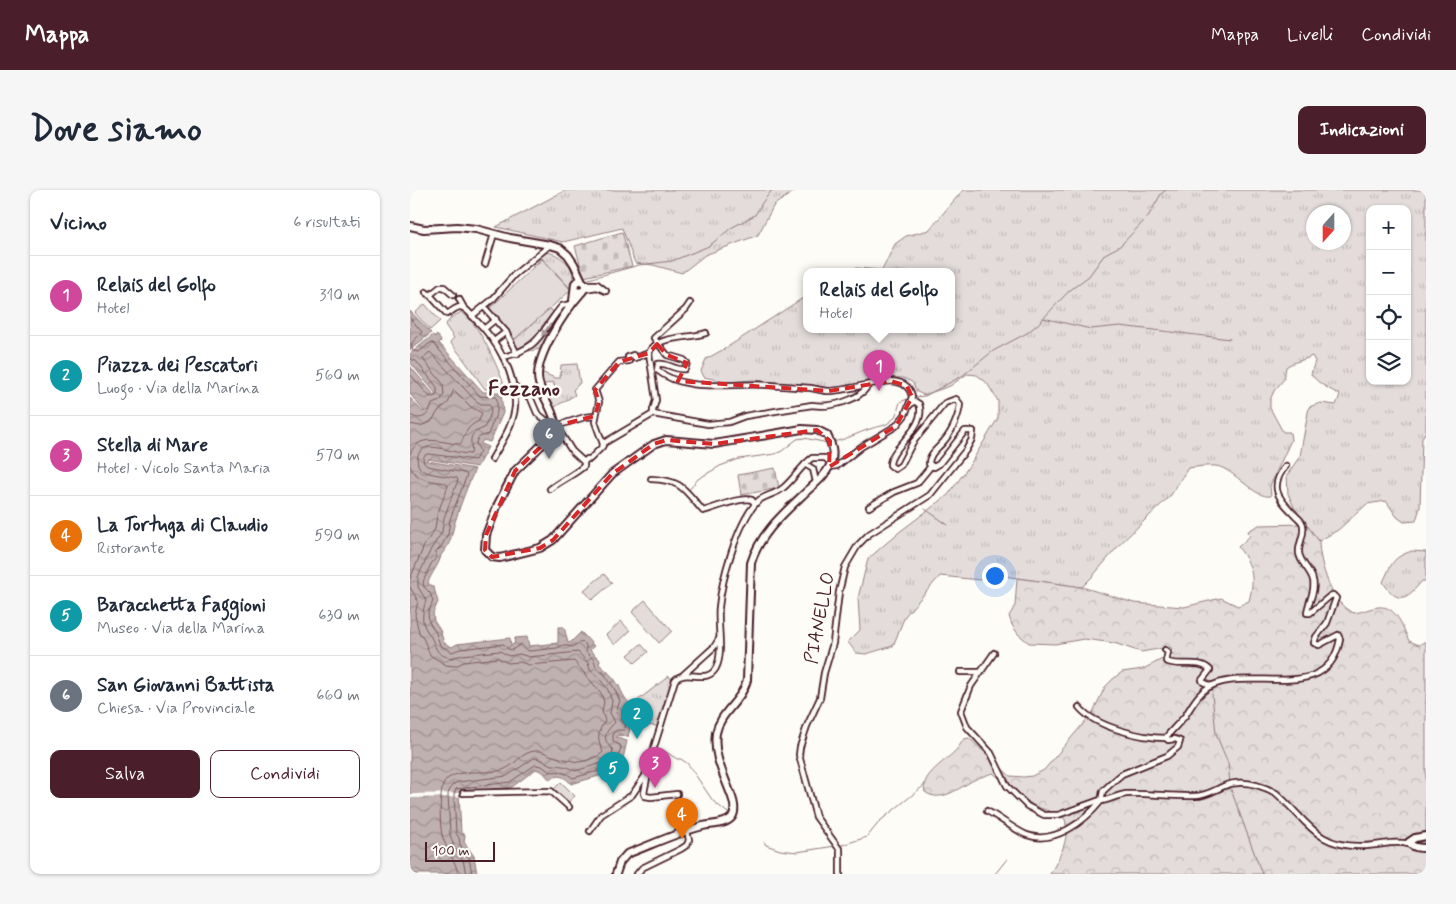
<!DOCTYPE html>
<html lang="it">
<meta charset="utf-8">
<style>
:root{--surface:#fff;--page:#f6f6f7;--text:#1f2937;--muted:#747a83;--line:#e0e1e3;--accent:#4a1f2b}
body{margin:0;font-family:Mynerve,sans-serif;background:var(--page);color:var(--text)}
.controls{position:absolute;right:15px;top:15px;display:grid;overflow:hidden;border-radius:10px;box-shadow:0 1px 4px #0004}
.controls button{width:45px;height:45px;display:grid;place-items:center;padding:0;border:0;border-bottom:1px solid var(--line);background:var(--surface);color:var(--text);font:25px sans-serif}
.compass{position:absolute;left:896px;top:15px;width:45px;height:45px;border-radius:50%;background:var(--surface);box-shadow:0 1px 4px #0004;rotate:201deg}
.scale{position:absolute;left:15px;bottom:12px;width:70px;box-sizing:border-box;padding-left:5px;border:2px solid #4a1f2b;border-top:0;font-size:14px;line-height:18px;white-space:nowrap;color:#4a1f2b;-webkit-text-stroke:4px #fdfcf7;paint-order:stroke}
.you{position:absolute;left:584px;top:385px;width:18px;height:18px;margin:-12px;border:4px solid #fff;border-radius:50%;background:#1a73e8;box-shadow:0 0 0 8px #1a73e833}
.badge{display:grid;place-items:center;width:32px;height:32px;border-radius:50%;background:var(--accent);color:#fff;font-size:16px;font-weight:700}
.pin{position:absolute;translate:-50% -41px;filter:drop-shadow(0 1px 2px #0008)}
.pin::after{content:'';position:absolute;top:26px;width:18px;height:15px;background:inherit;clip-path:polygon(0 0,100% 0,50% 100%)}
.popup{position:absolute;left:393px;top:78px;width:152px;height:65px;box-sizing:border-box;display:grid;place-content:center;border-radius:10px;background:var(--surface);filter:drop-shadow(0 1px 4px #0005);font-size:16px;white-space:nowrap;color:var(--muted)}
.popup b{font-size:19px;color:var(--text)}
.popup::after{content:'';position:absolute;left:50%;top:100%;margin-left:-10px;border:10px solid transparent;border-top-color:var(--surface)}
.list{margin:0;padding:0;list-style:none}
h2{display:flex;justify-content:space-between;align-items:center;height:65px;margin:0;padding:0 20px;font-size:21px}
h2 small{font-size:16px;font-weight:400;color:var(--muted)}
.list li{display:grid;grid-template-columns:32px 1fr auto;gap:15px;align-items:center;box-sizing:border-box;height:80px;padding:0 20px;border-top:1px solid var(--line)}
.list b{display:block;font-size:19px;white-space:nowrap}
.list p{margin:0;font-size:16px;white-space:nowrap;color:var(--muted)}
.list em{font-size:16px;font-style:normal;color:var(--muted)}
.actions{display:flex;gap:10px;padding:15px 20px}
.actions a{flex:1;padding:11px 0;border:1px solid var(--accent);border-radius:10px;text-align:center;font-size:18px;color:var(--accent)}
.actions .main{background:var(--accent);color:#fff}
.icon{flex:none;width:28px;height:28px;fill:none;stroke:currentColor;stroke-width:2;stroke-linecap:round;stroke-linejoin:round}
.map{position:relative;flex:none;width:1016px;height:684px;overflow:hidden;border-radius:10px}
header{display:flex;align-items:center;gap:30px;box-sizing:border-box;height:70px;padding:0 25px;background:var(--accent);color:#fff}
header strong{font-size:24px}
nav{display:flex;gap:28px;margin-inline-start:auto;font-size:18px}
.intro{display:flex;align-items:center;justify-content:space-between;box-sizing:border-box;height:120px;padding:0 30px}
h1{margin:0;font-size:35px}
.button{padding:12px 22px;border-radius:10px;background:var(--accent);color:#fff;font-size:18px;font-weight:700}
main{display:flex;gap:30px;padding:0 30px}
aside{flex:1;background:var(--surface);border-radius:10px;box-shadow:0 1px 4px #0004}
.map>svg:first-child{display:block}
.grass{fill:url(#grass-tufts);stroke:#967e82;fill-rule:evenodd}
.forest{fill:url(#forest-crowns);stroke:#967e82}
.cemetery{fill:url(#cemetery-stones);stroke:#967e82}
.pitch{fill:#e3dcda;stroke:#967e82}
.water{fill:url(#water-waves);stroke:#91777b}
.pier{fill:#fdfcf7}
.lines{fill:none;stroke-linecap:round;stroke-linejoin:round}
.shore{stroke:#795961;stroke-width:1}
.stream{stroke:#91777b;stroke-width:1}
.street-casing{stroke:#4a1f2b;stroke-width:8}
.secondary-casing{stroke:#4a1f2b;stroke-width:10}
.street{stroke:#fdfcf7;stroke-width:4.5}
.secondary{stroke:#fdfcf7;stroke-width:6}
.oneway{fill:#ac999b}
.marked{fill:none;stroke:#d62828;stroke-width:4;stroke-dasharray:10 6;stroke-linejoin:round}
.labels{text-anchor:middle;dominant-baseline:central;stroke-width:5;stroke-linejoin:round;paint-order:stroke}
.street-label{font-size:19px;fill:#4a1f2b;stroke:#fdfcf7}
.quarter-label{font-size:21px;font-weight:bold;fill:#4a1f2b;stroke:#fdfcf7}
</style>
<header>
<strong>Mappa</strong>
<nav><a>Mappa</a><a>Livelli</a><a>Condividi</a></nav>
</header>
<div class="intro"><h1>Dove siamo</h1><a class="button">Indicazioni</a></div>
<main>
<aside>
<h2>Vicino<small>6 risultati</small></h2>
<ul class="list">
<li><span class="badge" style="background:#d1479c">1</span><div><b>Relais del Golfo</b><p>Hotel</p></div><em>310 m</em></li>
<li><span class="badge" style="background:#0f9aa8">2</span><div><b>Piazza dei Pescatori</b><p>Luogo · Via della Marina</p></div><em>560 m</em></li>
<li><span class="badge" style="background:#d1479c">3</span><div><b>Stella di Mare</b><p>Hotel · Vicolo Santa Maria</p></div><em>570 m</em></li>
<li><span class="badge" style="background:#e8710a">4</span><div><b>La Tortuga di Claudio</b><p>Ristorante</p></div><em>590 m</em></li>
<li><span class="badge" style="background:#0f9aa8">5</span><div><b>Baracchetta Faggioni</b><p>Museo · Via della Marina</p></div><em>630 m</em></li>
<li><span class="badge" style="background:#6b7280">6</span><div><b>San Giovanni Battista</b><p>Chiesa · Via Provinciale</p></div><em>660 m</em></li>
</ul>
<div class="actions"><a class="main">Salva</a><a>Condividi</a></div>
</aside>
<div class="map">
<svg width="1016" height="684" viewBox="0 0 1016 684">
<defs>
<pattern id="grass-tufts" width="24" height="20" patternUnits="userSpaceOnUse" patternTransform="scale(1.25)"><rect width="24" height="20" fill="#e3dcda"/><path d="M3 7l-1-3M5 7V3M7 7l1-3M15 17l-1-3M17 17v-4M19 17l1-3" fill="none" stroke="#c4bcbb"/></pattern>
<pattern id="forest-crowns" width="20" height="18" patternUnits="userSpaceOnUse" patternTransform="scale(1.25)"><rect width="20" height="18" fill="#e3dcda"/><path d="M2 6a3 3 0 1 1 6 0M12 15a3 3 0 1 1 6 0" fill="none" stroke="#c4bcbb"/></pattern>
<pattern id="cemetery-stones" width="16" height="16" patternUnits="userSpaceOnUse" patternTransform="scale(1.25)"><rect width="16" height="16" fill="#e3dcda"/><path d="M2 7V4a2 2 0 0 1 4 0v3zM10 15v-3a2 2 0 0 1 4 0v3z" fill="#c4bcbb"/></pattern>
<pattern id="water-waves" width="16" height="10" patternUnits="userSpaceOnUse" patternTransform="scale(1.25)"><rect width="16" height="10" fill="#c0b1b1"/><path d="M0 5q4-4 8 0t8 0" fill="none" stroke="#9e8f90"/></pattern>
</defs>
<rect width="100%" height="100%" fill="#fdfcf7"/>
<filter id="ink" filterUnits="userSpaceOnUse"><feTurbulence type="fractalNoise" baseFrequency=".02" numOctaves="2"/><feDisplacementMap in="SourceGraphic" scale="10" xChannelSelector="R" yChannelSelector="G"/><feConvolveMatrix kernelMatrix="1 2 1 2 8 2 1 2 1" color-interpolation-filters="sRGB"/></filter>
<g filter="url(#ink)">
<g class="grass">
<path d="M156 0H386L364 15 348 45 295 65 272 83 243 75 225 73 212 38 153 52 86 37Z"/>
<path d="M553 0H1016V241L1012 248 1010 317 1006 331 994 332 987 327 976 311 957 314 928 340 909 351 896 334 884 317 878 304 877 285 890 266 899 217 910 213 926 215 930 205C920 199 908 194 901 184L905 171 902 166C893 171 884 171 876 177L874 189 864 201 860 210V218L873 242H880L881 250 860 296 861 306C844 309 825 279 806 276 798 275 787 277 778 278L761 305 710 354 682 387 672 397 593 386 570 390 530 386 495 426 483 456 456 464 446 463 438 452 450 440 448 408 458 369 488 343 538 305 559 276 588 228V211L577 193 567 185 557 184 540 196 514 205 507 202 502 192 493 188 477 187 463 192 420 198 344 190 315 192 294 187 291 181 296 169 316 158 396 106V140H542V82H431L446 78 472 80 485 54 496 46 519 40ZM960 19H997V191H960ZM904 22H934V52H904Z"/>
<path d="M138 62C156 67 168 80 161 99L132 68 123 77 121 75 130 65Z"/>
<path d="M140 118 143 122 131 137 134 139 126 148 108 159 103 151Z"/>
<path d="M51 122C69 132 88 178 95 197L75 199C63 183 53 167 40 152L44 148 35 135 41 128Z"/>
<path d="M144 133 132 159 111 162 133 147Z"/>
<path d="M167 174 170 193 163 200 165 205 143 218 139 207 147 204 143 192 132 195 131 182 145 188H150L151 175Z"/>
<path d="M1002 361 1016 362V391H1012C997 409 988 416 973 392 982 374 981 368 1002 361Z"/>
<path d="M259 486 262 490 247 536 236 535 223 514Z"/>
</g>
<path class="forest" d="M896 334 909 351C909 372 922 416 944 423 953 422 960 418 968 417 987 415 993 438 999 451L1009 455 1016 451V684H640C650 666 660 650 655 629L645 623 624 616 583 583C577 585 570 587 564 590 550 597 531 614 515 602 509 585 538 570 547 559 550 556 551 552 554 549L559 548 600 586 614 587 622 586 634 580 683 522 695 497 703 489 712 482 733 479 764 463 765 461 760 457 731 462 704 453 674 449 645 454 619 453 608 444 602 435 599 426 605 416 607 388 672 397 724 413 774 417 811 408 828 416 839 411C845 388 843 376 828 357L840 346 838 341 849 335Z"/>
<g class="cemetery">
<path d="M212 42 222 76 174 87 165 56Z"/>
<path d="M365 278 369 298 331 305 328 285Z"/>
</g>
<g class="pitch">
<path d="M132 69 161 100 105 149 79 119Z"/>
<path d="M15 114 30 131 20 140 5 123Z"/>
<path d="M194 384 202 393 182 410 174 400Z"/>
<path d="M235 410 262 441 249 453 222 422Z"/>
<path d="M211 431 220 441 205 455 196 445Z"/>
<path d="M231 454 238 462 225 473 218 465Z"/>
<path d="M151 592 165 606 156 614 142 601Z"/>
</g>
<g class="water">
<path d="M0 121 21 143 0 160Z"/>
<path d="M23 145 25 147 27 145 31 151 29 153 73 202H91L93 223 80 252 73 250 71 254 78 257 67 277 18 269V271L65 279C58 295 51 312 46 329 41 343 43 352 31 365 30 374 21 383 18 393L24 398 28 412 23 423 24 431 30 440 34 453 42 457 47 454 100 448 101 455 104 454 105 448 117 447 119 456 148 453V437H154L158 453 161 452 171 442 184 456 180 460 190 470 189 474C196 480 204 487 209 496 212 503 214 507 219 513L212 517 211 520 217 528 222 524 224 528 219 531 221 534 218 547 207 545V548L217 551 212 573 214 577 211 580 208 576 196 584 161 594C155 587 148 583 140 590L133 582 126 579 102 597 49 603 51 643 55 645 54 652 64 666 67 684H0V208L13 222 14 221 0 204V176L25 206 26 204 0 172V164Z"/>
</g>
<path class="pier" d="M49 603V607L0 608V604Z"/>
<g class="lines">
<g class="shore">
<path d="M0 128 12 142 1 154 3 161 9 162 20 153H23L70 206 85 207 87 209V222L78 244C72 247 67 245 66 254L70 261 65 270 19 264C14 264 12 268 14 273L17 276 55 283 57 285 40 329 38 344 31 357 26 362V368L21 374 13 392 14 397 20 403 23 411 18 423 19 432 26 443 30 455 42 462 50 459 94 454 98 459 102 460 111 454 116 460 120 461 147 458 153 455 162 457 172 451 176 455V462L184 470 186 477 193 482 204 498 210 511 206 522 216 535 214 540H207L203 543V551L210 555 211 557 207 571 195 579 163 588C155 582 150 581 140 582L132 576 125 575 100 592 46 599 44 604 46 643 49 648 50 654 59 668 62 684"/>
<path d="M0 169 6 171 27 197V205L23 207 19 206 0 184"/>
<path d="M0 225C11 232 19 226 22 214L30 211 34 205 33 194 13 169 14 167 20 162 66 211 71 214H79C84 221 78 230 74 238 55 245 63 250 61 264 47 264 33 257 19 257 5 258 3 278 16 282 25 285 37 286 47 288L48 290 34 328 32 342 21 359 8 387V397L16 410C13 421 10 431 17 441 19 445 19 443 21 447 27 460 26 465 42 468L52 465 90 461 99 466 110 464 119 467 168 462 178 473 180 480 189 488 198 500 202 511 200 523 205 532C196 542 190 548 203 560L202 565 192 573 165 581C158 576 152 576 144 575 137 575 133 568 124 568L97 586 48 592 42 595 38 604 40 644 44 657 53 670 56 684"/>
<path d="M0 234 10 236 21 232 29 220 38 213 44 200 61 217 72 223 69 231C57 236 55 244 51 254 33 254 9 241 0 264"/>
<path d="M0 276C6 291 22 291 36 293L38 296 27 325 25 339 14 356 0 389"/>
<path d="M0 397 8 411 5 425 9 442 14 450 20 465 36 475 45 476 54 472 88 468 98 473 110 472 119 475 164 471 191 503 194 512 192 521 195 531C187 542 187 550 193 562 189 567 176 571 169 572 167 572 145 567 143 566 136 564 132 560 125 561 112 562 106 574 95 579 78 586 50 576 35 591 29 600 29 638 33 648 37 661 46 671 48 684"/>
</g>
<g class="stream">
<path d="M175 90 229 75 262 71 299 56 321 38 345 25 352 13 362 0"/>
<path d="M633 128 681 139 710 136 820 149"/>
<path d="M504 207 515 206 552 186 583 161 617 143 628 134 659 101 679 86 695 64 710 56 733 32 739 25 751 4 756 0"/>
<path d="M422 252C436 250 447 243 460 239 468 236 475 237 482 230 487 226 488 218 490 212L500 208"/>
<path d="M279 300 288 289 310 276 329 269 365 264 372 261 387 249 394 248 418 253"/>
<path d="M515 319 538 335"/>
<path d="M802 504 806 544 818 573 820 593"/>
<path d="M250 558 267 569H271L278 574 303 611 318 623"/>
<path d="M820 597 852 684"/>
<path d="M354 652 356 655 370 660 387 662 425 656"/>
<path d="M429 656 457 647 470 631 516 594"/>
<path d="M585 684 597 669"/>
</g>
<g class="street-casing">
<g id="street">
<path d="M75 74 84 44"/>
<path d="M175 99 187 97 196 101 187 94H175"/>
<path d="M16 102 20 105 37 124C41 122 46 117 50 117 56 117 61 125 65 129 87 151 107 184 105 217 103 236 91 253 82 269"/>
<path d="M20 105 30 97H34L43 105"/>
<path d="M49 109 54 118"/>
<path d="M280 113 276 119 244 148 257 165 274 170 277 173 275 179C265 181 257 172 248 174L247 180C276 204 324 192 359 195 373 196 387 197 401 198 407 199 413 201 419 201 438 201 474 188 487 192 495 193 501 199 502 207L495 225 486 236 451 257 427 276 419 277"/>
<path d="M74 117 96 142 107 164"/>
<path d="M62 126 83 109 104 85 140 55"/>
<path d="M75 138 86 129"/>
<path d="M84 151 96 142"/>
<path d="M239 163C245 145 280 149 296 143"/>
<path d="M239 163 246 210 243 220V224"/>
<path d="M93 167C131 158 130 142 152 116L161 114"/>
<path d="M103 195 121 209 127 223 142 235H146"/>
<path d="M146 236 162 261 174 272"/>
<path d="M146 236 175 227 185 226"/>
<path d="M193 254 185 232 189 212 185 200 209 172 219 171 218 167 223 165 225 168 239 163"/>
<path d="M395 274 403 279 406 292"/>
<path d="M241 289C272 290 274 299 293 321 305 318 332 306 342 310L345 314"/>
<path d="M140 299C151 290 164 285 174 276V272L177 269H180L192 257 194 253 243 224 298 234 319 232 335 226 402 215C420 218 448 211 458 196"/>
<path d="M459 317 484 302 507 293 521 276"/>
<path d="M755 460 758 462 756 471C767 478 789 468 800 480L792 490 793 492 801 496"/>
<path d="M584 463 561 496 551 521 557 537 581 563 597 596 617 616 634 625H648L690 610"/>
<path d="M550 482H570"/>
<path d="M273 485 304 457 309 449"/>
<path d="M669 517C685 537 731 548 756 548"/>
<path d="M53 603 141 601 159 617"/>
<path d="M234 603 235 606 241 607 267 604"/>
<path d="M234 603 238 583"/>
<path d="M691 611 693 601 705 590 712 584 757 566 768 557 770 551 765 549 758 550 756 548 757 546C763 539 769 533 775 526 783 514 789 501 803 495 845 477 919 514 930 449L928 445 909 455 904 453 906 447 917 433 926 408 923 405 920 406 900 423H897C898 411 906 402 903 390 901 380 890 373 889 363 888 354 895 345 893 336 893 332 890 330 887 327 870 310 857 298 876 276"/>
<path d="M691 611C696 611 708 605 716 604 739 603 763 607 786 606 796 606 805 600 814 596 831 589 851 595 866 603 897 630 906 658 953 656 970 656 982 650 999 654"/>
<path d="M577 621C589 627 606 641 617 645 644 655 675 631 691 611"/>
<path d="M180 641 191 625 222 605 235 586 265 490C277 478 297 495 306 478 314 463 307 434 309 417 312 388 327 335 346 313 353 305 365 305 373 298 383 290 392 275 402 268H415L421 273"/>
<path d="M227 684 232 678 271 659 277 655 279 650 277 641"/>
<path d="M430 684V660L406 627 389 565 390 557 397 536 410 508 414 483 423 453 429 402 435 377 448 355 459 344 520 305 556 260 562 249 563 241H555L529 274 524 277 519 274C519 263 528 259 534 251 542 242 549 226 550 214L546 209 535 213 503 252 491 275 485 279 480 275C480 257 518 237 509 214L504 211 500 215"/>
</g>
</g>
<g class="secondary-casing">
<g id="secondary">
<path d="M0 36 14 39 47 37 66 39 100 48 140 55 150 58 158 65 164 74 172 91"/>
<path d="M172 102C156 120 122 169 129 193 133 210 149 225 144 243L105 281 88 314 76 345 75 360 82 367 90 368 130 358 143 350 202 284 244 254 256 250 304 254 392 239 407 240 417 245C422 254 425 266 420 275 416 285 405 294 397 301 375 322 350 343 341 373L337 490C332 511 310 522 306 543 303 564 313 583 320 602 323 609 327 620 322 627 316 635 301 634 293 636 268 642 241 655 217 664L210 672 206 684"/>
<path d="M163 111 165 93 170 90 175 94V97L173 101 168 102 165 100"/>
<path d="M1016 646 1005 648 999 652C1002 658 1010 658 1016 658"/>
</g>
</g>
<use href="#street" class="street"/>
<use href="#secondary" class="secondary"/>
</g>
<defs><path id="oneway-solid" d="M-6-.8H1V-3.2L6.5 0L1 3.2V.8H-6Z" transform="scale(1.25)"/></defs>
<use class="oneway" href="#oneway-solid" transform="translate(136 140) rotate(126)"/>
</g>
<path class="marked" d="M247 154 257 165 277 173 268 191 419 201 481 191 497 196 502 207 486 236 419 277 420 251 407 240 304 254 256 250 244 254 202 284 143 350 130 358 82 367 75 360 76 345 105 281 140 248 146 236 185 226 189 212 185 200 209 172 239 163Z"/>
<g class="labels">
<g class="street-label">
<text transform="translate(410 428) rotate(-79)">PIANELLO</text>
</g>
<g class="quarter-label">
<text x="114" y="199">Fezzano</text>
</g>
</g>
</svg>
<div class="controls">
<button>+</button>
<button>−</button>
<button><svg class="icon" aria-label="locate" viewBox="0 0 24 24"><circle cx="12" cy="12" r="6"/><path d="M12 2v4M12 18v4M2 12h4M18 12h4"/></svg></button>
<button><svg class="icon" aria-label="layers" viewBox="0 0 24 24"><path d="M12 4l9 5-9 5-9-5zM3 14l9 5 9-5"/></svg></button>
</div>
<svg class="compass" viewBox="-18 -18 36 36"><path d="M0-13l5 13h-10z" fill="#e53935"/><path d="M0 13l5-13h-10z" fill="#747a83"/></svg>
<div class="scale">100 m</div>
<div class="you"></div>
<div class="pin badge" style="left:469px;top:201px;background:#d1479c">1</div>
<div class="popup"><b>Relais del Golfo</b>Hotel</div>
<div class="pin badge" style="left:227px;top:549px;background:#0f9aa8">2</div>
<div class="pin badge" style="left:245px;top:598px;background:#d1479c">3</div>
<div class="pin badge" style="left:272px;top:649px;background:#e8710a">4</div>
<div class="pin badge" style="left:203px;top:603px;background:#0f9aa8">5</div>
<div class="pin badge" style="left:139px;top:269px;background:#6b7280">6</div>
</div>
</main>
